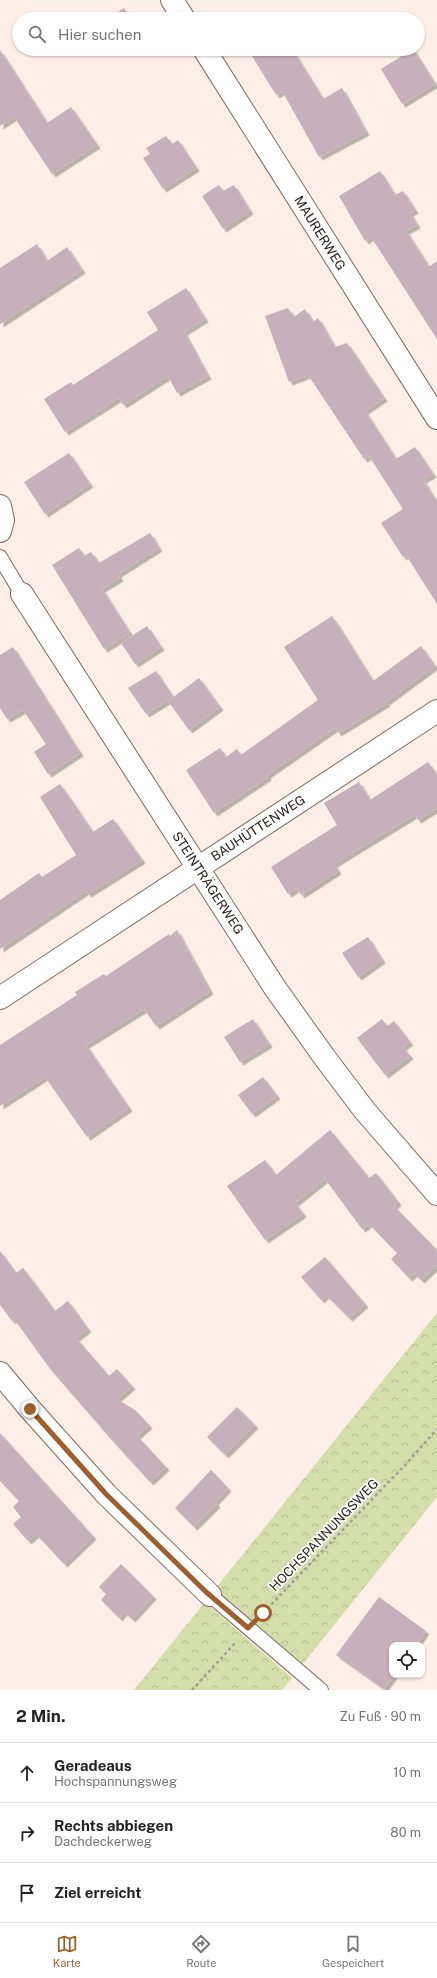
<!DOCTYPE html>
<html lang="de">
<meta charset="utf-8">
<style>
:root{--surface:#fff;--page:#f2f2f2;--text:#222;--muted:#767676;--line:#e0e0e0;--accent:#9f5e2a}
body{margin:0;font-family:"Public Sans",sans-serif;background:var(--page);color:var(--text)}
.controls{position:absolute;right:12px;bottom:12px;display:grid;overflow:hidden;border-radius:8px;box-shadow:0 1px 3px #0004}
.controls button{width:36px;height:36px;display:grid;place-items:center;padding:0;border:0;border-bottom:1px solid var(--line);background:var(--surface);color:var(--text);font:20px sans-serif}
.stop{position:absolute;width:12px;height:12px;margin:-9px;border:3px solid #9f5e2a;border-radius:50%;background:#fff}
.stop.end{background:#9f5e2a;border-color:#fff;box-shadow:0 1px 4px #0008}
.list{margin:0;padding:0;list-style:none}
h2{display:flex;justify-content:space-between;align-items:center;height:52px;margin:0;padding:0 16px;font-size:17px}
h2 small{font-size:13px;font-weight:400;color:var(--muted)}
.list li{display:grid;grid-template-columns:26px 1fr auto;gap:12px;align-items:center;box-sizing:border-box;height:60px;padding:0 16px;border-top:1px solid var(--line)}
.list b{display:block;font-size:15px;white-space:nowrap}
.list p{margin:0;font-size:13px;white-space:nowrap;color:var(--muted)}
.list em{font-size:13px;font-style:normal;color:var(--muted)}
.icon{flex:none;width:22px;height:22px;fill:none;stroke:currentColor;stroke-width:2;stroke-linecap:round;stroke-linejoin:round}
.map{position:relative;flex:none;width:437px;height:1690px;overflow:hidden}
.search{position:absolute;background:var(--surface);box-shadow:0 1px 3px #0004;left:12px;right:12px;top:12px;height:44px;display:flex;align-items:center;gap:10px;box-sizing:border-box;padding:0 14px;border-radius:22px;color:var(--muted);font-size:15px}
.sheet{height:232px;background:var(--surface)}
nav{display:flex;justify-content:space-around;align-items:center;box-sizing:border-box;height:56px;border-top:1px solid var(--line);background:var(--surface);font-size:11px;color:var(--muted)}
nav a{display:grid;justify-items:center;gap:2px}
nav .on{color:var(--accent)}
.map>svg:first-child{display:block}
.forest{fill:url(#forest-crowns)}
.building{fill:#c7b0bc;filter:url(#shadow)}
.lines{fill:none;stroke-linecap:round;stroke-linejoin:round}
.lane-casing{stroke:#7f6960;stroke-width:16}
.street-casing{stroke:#7f6960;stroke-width:24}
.path{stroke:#a89b96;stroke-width:2.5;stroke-dasharray:3 3;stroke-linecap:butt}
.lane{stroke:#fff;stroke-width:14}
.street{stroke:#fff;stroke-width:22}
.route{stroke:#9f5e2a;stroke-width:5}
.labels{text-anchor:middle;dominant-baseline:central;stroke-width:3.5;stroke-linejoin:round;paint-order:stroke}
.street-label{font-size:13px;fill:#241b17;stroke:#fff}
</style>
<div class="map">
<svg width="437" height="1690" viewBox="0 0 437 1690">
<defs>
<pattern id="forest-crowns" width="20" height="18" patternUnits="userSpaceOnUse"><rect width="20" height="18" fill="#d3deab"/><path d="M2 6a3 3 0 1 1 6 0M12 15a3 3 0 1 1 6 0" fill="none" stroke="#b5be92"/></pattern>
<filter id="shadow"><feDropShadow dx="3.5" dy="3.5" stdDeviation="0" flood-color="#0004"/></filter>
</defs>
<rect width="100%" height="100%" fill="#fdeee7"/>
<g class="forest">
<path d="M437 1313V1497L302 1665 215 1589Z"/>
<path d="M205 1602 292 1678 282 1690H134Z"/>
</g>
<g class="building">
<path d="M124 8 131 19H107Z"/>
<path d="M263 49H292L323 99 342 88 366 132 319 157 282 91 276 95 252 56Z"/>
<path d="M413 49 435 84 402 104 381 69Z"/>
<path d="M0 50 47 123 71 107 97 145 52 174 14 117 0 126Z"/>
<path d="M166 136 172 144 178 140 196 168 163 189 143 158 150 154 146 148Z"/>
<path d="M380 171 395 195 403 191 415 210 410 213 417 225 406 231 429 267 437 261V339L371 237 365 241 339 196Z"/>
<path d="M219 185 223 191 234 185 250 211 223 229 202 196Z"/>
<path d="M37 244 47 261 67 247 82 270 0 324V268Z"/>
<path d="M186 288 205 319 184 332 208 376 177 393 168 376 123 405 119 398 65 432 44 399 71 382 73 385 158 330 147 312Z"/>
<path d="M288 308 294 317 305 309 313 322 318 318 335 347 347 343 384 398 365 411 396 459 415 447 433 474 423 480 437 502V604L406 555 403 557 381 523 403 509 369 456 364 459 308 375 289 382 265 316Z"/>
<path d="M69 453 90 484 45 514 24 482Z"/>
<path d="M150 533 159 548 118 574 120 578 102 589 130 633 104 649 52 565 79 548 84 556 91 552 99 563Z"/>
<path d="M332 616 373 681 421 646 435 666 386 702 387 703 338 733 335 728 267 775 268 777 214 813 186 770 220 748 226 757 237 749 241 755 318 700 284 647Z"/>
<path d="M147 626 161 647 135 664 121 643Z"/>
<path d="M13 647 80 753 48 774 34 752 46 744 23 710 7 719 0 708V655Z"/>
<path d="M156 671 173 697 146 714 128 688Z"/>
<path d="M199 678 220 707 189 730 168 701Z"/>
<path d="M428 762 437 775V808L418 820 414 815 334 864 338 871 301 895 297 888 288 894 271 867 337 825 324 803 359 782 370 800Z"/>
<path d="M60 784 93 832 113 819 142 860 88 894 86 891 0 949V900L39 873 42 877 76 855 40 797Z"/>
<path d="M177 930 210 991 156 1026 144 1009 86 1045 129 1108 87 1137 45 1077 0 1106V1045L77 995 75 992 104 974 106 976 169 934 170 936Z"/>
<path d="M368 937 382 960 358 977 342 953Z"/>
<path d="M253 1019 269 1044 240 1062 224 1037Z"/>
<path d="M382 1019 387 1026 394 1021 410 1042 403 1047 410 1056 385 1075 357 1038Z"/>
<path d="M263 1077 277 1096 252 1114 238 1095Z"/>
<path d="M330 1130 369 1178 376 1173 398 1202 394 1206 437 1250V1265L421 1280 414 1273 409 1278 391 1259 397 1253 369 1224 362 1229 325 1179 295 1203 303 1214 265 1240 227 1186 265 1160 276 1175Z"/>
<path d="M0 1251 16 1273 23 1268 55 1311 68 1301 88 1329 76 1338 109 1376 117 1369 132 1386 117 1399 135 1410 149 1425 137 1436 166 1467 150 1482 110 1438 51 1370 14 1319 12 1321 0 1305Z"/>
<path d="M325 1257 365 1304 349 1318 326 1295 321 1300 301 1277Z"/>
<path d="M237 1407 255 1425 225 1455 207 1437Z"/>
<path d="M0 1433 93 1536 64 1564 36 1534 28 1541 13 1524 21 1517 13 1507 19 1501 0 1481Z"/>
<path d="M211 1470 228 1488 215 1502 217 1504 194 1527 175 1508Z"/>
<path d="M121 1564 153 1596 132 1619 124 1612 119 1618 101 1600 106 1594 99 1587Z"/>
<path d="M379 1597 426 1631 416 1645H392V1675H394L384 1689 336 1655Z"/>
</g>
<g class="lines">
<g class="lane-casing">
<g id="lane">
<path d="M0 557 22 594"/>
<path d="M210 1595 321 1690"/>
</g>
</g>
<g class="street-casing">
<g id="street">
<path d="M172 0 184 19"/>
<path d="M204 49 437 418"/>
<path d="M0 506 3 520 0 531"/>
<path d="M22 594 275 988 325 1058 365 1111 437 1194"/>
<path d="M0 998 437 711"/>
<path d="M0 1373 30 1409 106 1494 210 1595"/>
</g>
</g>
<g class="path">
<path d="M263 1613 407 1463 437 1429"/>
<path d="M192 1690 235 1643"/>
</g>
<use href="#lane" class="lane"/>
<use href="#street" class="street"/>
</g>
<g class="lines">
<path class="route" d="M30 1409 106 1494 205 1591 248 1628 263 1613"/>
</g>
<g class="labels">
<g class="street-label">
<text transform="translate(320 233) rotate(58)">MAURERWEG</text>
<text transform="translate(258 828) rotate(-33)">BAUHÜTTENWEG</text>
<text transform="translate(208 883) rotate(57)">STEINTRÄGERWEG</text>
<text transform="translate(324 1535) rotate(-46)">HOCHSPANNUNGSWEG</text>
</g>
</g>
</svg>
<div class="controls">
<button><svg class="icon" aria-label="locate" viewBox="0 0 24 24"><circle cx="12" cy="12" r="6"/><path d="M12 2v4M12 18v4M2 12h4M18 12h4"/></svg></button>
</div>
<div class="stop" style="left:263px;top:1613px"></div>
<div class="stop end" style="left:30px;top:1409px"></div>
<div class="search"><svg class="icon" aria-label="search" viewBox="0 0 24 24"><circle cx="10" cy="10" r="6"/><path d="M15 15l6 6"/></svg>Hier suchen</div>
</div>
<section class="sheet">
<h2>2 Min.<small>Zu Fuß · 90 m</small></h2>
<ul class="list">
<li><svg class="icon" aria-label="ahead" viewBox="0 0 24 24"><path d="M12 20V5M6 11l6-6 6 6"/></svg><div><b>Geradeaus</b><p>Hochspannungsweg</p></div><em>10 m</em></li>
<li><svg class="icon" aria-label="right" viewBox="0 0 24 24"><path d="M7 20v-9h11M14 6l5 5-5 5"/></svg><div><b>Rechts abbiegen</b><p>Dachdeckerweg</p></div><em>80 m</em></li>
<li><svg class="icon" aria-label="arrive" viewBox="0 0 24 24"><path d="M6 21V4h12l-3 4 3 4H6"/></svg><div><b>Ziel erreicht</b></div></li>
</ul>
</section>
<nav>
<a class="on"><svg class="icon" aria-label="map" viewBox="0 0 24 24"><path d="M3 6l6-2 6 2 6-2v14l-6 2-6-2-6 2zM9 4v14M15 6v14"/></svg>Karte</a>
<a><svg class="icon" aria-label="directions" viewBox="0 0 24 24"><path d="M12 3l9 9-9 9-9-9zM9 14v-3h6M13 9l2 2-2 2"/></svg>Route</a>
<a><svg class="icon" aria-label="saved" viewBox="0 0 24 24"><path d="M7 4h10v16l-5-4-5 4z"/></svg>Gespeichert</a>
</nav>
